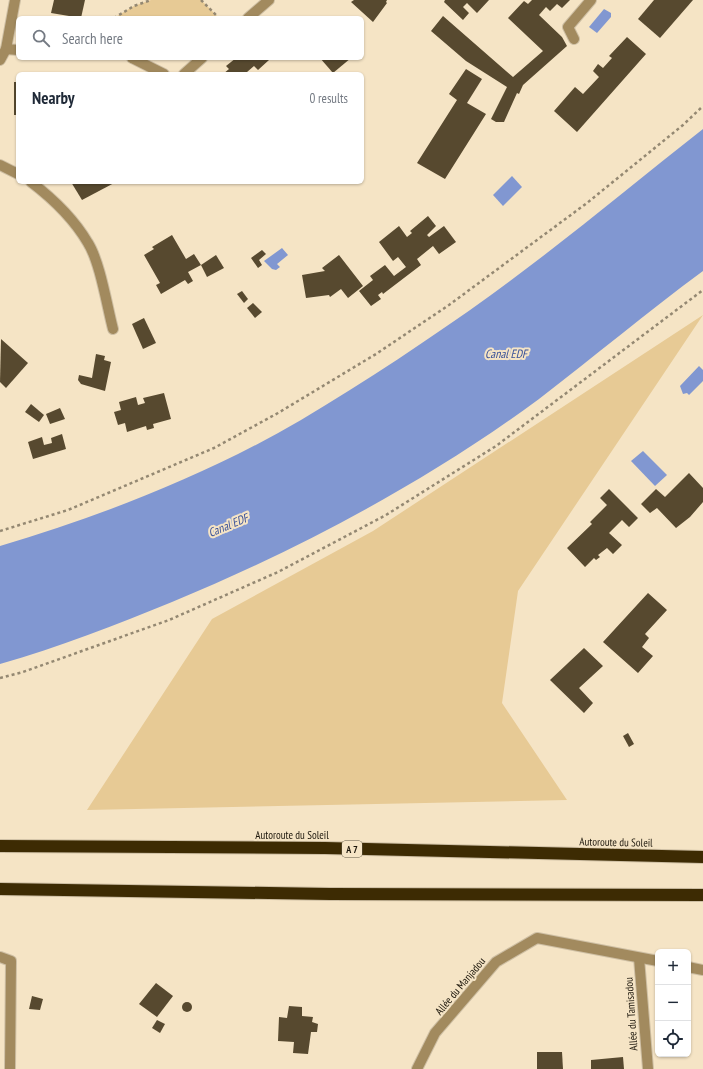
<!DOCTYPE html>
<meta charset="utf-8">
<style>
:root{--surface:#fff;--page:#f2f2f3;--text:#1f2937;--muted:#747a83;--line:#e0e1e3}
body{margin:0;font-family:"PT Sans Narrow",sans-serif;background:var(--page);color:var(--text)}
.controls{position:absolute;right:12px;bottom:12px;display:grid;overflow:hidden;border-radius:6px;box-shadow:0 1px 3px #0004}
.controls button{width:36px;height:36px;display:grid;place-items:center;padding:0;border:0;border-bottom:1px solid var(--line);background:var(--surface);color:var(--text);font:20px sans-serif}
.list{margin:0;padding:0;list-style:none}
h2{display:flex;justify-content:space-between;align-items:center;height:52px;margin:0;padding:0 16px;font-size:17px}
h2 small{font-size:13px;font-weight:400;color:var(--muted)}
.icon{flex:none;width:22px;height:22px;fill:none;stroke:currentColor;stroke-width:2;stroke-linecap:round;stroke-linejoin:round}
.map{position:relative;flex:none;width:703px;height:1069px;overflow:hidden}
.search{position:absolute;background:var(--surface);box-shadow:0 1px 3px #0004;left:16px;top:16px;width:348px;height:44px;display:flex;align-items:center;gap:10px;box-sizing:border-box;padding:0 14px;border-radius:6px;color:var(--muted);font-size:15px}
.panel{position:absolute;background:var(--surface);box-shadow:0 1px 3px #0004;left:16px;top:72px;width:348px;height:112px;border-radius:6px}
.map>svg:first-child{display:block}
.green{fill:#e7ca95}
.water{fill:#8197d1}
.building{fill:#57492f}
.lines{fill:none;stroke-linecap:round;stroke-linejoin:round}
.minor-casing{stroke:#cebfa4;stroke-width:12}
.highway-casing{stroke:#cebfa4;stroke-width:14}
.path{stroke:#948872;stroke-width:2.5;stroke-dasharray:3 3;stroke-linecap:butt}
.minor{stroke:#a28a5e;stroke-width:10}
.highway{stroke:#3d2b03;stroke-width:12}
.labels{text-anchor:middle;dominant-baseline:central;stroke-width:4;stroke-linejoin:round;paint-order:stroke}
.shield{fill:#f5e4c5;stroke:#5d5443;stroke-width:1}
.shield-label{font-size:10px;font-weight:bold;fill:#1c160b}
.street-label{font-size:11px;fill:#1c160b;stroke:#f5e4c5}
.water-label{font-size:12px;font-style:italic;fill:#3a5299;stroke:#f5e4c5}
</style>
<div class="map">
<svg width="703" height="1069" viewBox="0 0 703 1069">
<rect width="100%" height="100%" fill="#f5e4c5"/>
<g class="green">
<path d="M151 0H201L219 18H114L134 6Z"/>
<path d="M703 315 518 591 502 703 567 800 87 810 212 619 373 531Z"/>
</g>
<g class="water">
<path d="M604 9 611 13V17L597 33 589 27Z"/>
<path d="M703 129V271C647 312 594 357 539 399 426 482 302 548 172 602 116 625 59 647 0 664V546C104 515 207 475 301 420 366 381 430 339 491 295 564 242 633 184 703 129Z"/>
<path d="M512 176 522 187 503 206 493 195Z"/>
<path d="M282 248 288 255 277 264 280 267 276 270 272 269 264 261Z"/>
<path d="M699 366 703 370V381L689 395 687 393 683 394 680 386Z"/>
<path d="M643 451 667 475 655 486 631 461Z"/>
</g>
<g class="building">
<path d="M54 0H85L81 18 51 13Z"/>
<path d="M354 0H387L386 2 387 3 373 22 351 2Z"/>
<path d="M445 0H489L477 13 467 3 463 7 469 13 463 20 444 2Z"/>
<path d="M532 0H570L562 8 557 4 550 11 546 7 539 15 562 37 567 46 523 85 519 94 517 93 504 122H496L491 119 507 87 466 61 431 31 443 16 513 77 543 51 508 18 524 1 528 4Z"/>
<path d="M654 0H693L660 38 638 19Z"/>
<path d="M627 37 646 54 577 132 554 111 575 87 583 94 599 77 593 71 598 64 603 68 612 58 609 56Z"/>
<path d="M236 58H267L269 60 258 70 254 66 247 72 249 74H223L229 69 226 66Z"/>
<path d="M320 58H351L333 73Z"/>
<path d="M466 69 482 79 467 103 486 114 445 179 417 163 457 100 449 94Z"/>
<rect x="14" y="82" width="4" height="33"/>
<path d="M71 182H116L82 200Z"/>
<path d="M428 216 436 226 427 235 429 237 444 226 456 242 439 254 433 246 417 259 421 265 383 294 382 292 378 295 381 299 371 306 359 291 373 280 370 276 385 265 394 276 406 267 398 257 393 261 379 242 399 226 407 237 412 233 410 231Z"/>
<path d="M172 235 186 259 194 254 201 265 188 272 193 281 188 284 185 280 161 294 156 285 160 283 144 255 154 249 152 247Z"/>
<path d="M262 250 266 254 259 260 262 265 258 268 251 258Z"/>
<path d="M216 255 224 268 207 277 201 265Z"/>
<path d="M339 255 363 286 348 298 341 289 330 297 329 295 306 298 302 275 325 271 322 268Z"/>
<path d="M242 291 248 299 244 303 237 294Z"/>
<path d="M253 303 262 312 255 318 247 308Z"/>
<path d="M144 318 156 343 143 349 132 324Z"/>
<path d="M1 339 28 363 6 388 0 382Z"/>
<path d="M96 354 105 356 104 360 111 362 105 391 81 384 78 380 79 375 92 378Z"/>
<path d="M164 393 171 419 153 424 154 428 147 430 146 426 127 432 125 423 118 425 114 412 121 410 119 402 136 397 138 405 145 403 143 398Z"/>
<path d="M31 404 44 415 39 422 25 412Z"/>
<path d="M60 408 65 419 50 424 46 414Z"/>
<path d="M62 434 66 449 33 459 28 442 42 437 44 445 52 443 51 438Z"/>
<path d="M689 473 703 488V502L690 517 676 528 657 508 650 513 641 504 656 489 665 497Z"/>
<path d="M609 489 638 518 629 527 622 520 609 533 622 545 613 554 607 548 598 555 600 557 596 560 594 558 585 567 567 548 592 524 590 522 607 505 600 498Z"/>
<path d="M648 593 667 610 645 634 649 638 642 647 653 656 638 673 603 642Z"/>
<path d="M584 648 603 666 579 688 593 703 584 713 550 680Z"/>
<path d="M628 733 634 744 629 747 623 736Z"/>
<path d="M156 983 173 996 157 1017 139 1004Z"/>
<path d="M32 996 43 999 40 1010 29 1009Z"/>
<circle cx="187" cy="1007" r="5"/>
<path d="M289 1006 302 1007V1016L313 1017 312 1022 318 1024 317 1032H311L308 1054 293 1053 294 1042 278 1041 279 1017 287 1018Z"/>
<path d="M157 1020 165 1024 160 1033 152 1028Z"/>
<path d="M537 1052H562L563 1069H537Z"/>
<path d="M623 1057 624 1069H591V1060Z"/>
</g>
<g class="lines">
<g class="minor-casing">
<g id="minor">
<path d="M248 18 269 0"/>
<path d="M574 39 568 27 591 0"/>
<path d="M6 49 18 50"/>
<path d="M132 58 164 74"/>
<path d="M0 60 6 49 15 0"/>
<path d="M184 74 202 58"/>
<path d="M0 165 18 174"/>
<path d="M31 182C52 198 74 219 88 243 100 262 107 306 113 329"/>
<path d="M0 957 11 961 10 1069"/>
<path d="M639 958 648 1069"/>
<path d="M688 967 703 970"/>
<path d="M417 1069 435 1033 496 962 537 938 658 961"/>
</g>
</g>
<g class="highway-casing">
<g id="highway">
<path d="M0 846 325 848 703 857"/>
<path d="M0 889 330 894 703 895"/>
</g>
</g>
<g class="path">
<path d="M201 0 219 18"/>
<path d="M114 18 134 6 151 0"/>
<path d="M0 531 68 510 214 448 278 413 376 354 449 305 587 203 683 125 703 106"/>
<path d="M0 678 23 672 169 620 278 572 386 515 496 446 703 290"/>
</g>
<use href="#minor" class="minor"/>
<use href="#highway" class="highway"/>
</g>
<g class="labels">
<rect class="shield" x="342" y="841" width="20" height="16" rx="3"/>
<g class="shield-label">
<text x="352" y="849">A 7</text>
</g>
<g class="street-label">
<text x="292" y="835">Autoroute du Soleil</text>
<text transform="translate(616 842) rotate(1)">Autoroute du Soleil</text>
<text transform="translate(460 986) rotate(-50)">Allée du Manjadou</text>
<text transform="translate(631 1014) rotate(-94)">Allée du Tamisadou</text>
</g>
<g class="water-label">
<text x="506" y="353">Canal EDF</text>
<text transform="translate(228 525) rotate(-23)">Canal EDF</text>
</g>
</g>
</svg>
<div class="controls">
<button>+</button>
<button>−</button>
<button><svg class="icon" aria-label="locate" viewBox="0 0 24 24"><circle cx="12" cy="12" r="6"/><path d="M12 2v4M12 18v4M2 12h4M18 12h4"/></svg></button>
</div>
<div class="search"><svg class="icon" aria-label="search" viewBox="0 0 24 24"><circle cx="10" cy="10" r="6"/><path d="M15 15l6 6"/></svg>Search here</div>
<section class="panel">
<h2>Nearby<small>0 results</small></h2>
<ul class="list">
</ul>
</section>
</div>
